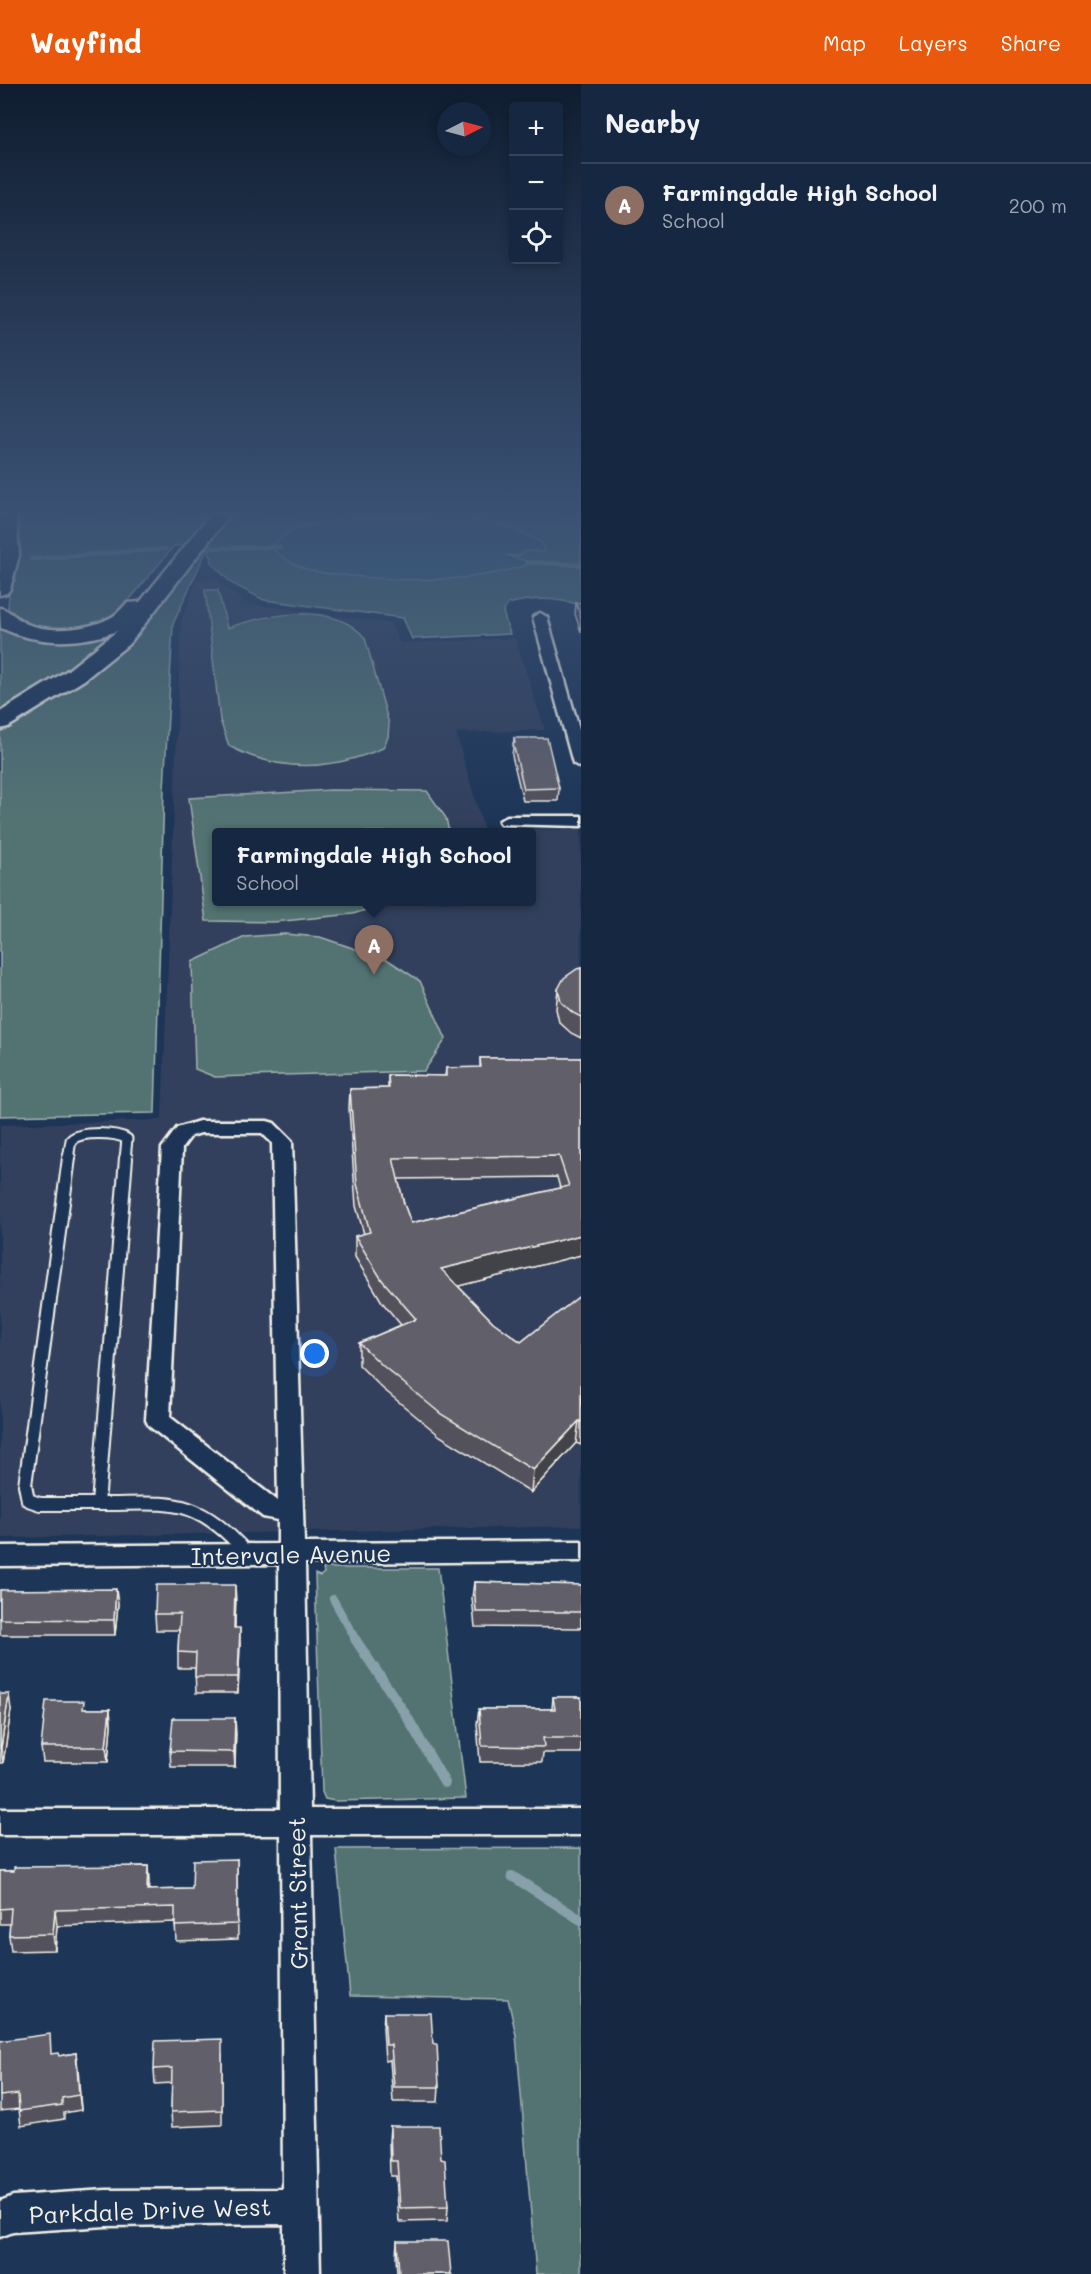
<!DOCTYPE html>
<meta charset="utf-8">
<style>
:root{--surface:#162841;--page:#23344c;--text:#f1f3f6;--muted:#9ea6b1;--line:#35445a;--accent:#ea580c}
body{margin:0;font-family:Mali,sans-serif;background:var(--page);color:var(--text)}
.controls{position:absolute;right:18px;top:18px;display:grid;overflow:hidden;border-radius:6px;box-shadow:0 3px 9px #0003}
.controls button{width:54px;height:54px;display:grid;place-items:center;padding:0;border:0;border-bottom:2px solid var(--line);background:var(--surface);color:var(--text);font:30px sans-serif}
.compass{position:absolute;left:437px;top:18px;width:54px;height:54px;border-radius:50%;background:var(--surface);box-shadow:0 3px 9px #0003;rotate:84deg}
.you{position:absolute;left:315px;top:1270px;width:21px;height:21px;margin:-15px;border:4px solid #fff;border-radius:50%;background:#1a73e8;box-shadow:0 0 0 9px #1a73e833}
.badge{display:grid;place-items:center;width:39px;height:39px;border-radius:50%;background:var(--accent);color:#fff;font-size:20px;font-weight:700}
.pin{position:absolute;translate:-50% -50px;filter:drop-shadow(0 2px 3px #0008)}
.pin::after{content:'';position:absolute;top:32px;width:21px;height:18px;background:inherit;clip-path:polygon(0 0,100% 0,50% 100%)}
.popup{position:absolute;left:212px;top:744px;width:324px;height:78px;box-sizing:border-box;display:grid;place-content:center;border-radius:6px;background:var(--surface);filter:drop-shadow(0 2px 4px #0005);font-size:20px;white-space:nowrap;color:var(--muted)}
.popup b{font-size:22px;color:var(--text)}
.popup::after{content:'';position:absolute;left:50%;top:100%;margin-left:-12px;border:12px solid transparent;border-top-color:var(--surface)}
.list{margin:0;padding:0;list-style:none}
h2{display:flex;justify-content:space-between;align-items:center;height:78px;margin:0;padding:0 24px;font-size:26px}
h2 small{font-size:20px;font-weight:400;color:var(--muted)}
.list li{display:grid;grid-template-columns:39px 1fr auto;gap:18px;align-items:center;box-sizing:border-box;height:84px;padding:0 24px;border-top:2px solid var(--line)}
.list b{display:block;font-size:22px;white-space:nowrap}
.list p{margin:0;font-size:20px;white-space:nowrap;color:var(--muted)}
.list em{font-size:20px;font-style:normal;color:var(--muted)}
.icon{flex:none;width:33px;height:33px;fill:none;stroke:currentColor;stroke-width:2;stroke-linecap:round;stroke-linejoin:round}
.map{position:relative;flex:none;width:581px;height:2190px;overflow:hidden}
header{display:flex;align-items:center;gap:36px;box-sizing:border-box;height:84px;padding:0 30px;background:var(--accent);color:#fff}
header strong{font-size:28px}
nav{display:flex;gap:33px;margin-inline-start:auto;font-size:21px}
main{display:flex}
aside{flex:1;background:var(--surface)}
.map>svg:first-child{display:block}
.built{fill:#31415d;fill-rule:evenodd}
.green{fill:#537373;stroke:#a4b2ae;stroke-width:1.5}
.water{fill:#3e6a81;stroke:#87a0aa;stroke-width:1.5}
.lines{fill:none;stroke-linecap:round;stroke-linejoin:round}
.stream-far2{stroke:#87a0aa;stroke-width:4.5}
.stream-far1{stroke:#87a0aa;stroke-width:8}
.stream{stroke:#87a0aa;stroke-width:10}
.service-far1-casing{stroke:#f4f1e8;stroke-width:13}
.service-casing{stroke:#f4f1e8;stroke-width:16}
.minor-casing{stroke:#f4f1e8;stroke-width:5}
.motorway-casing{stroke:#f4f1e8;stroke-width:5}
.service-far1{stroke:#1d3557;stroke-width:9}
.service{stroke:#1d3557;stroke-width:12}
.minor{fill:#1d3557;fill-rule:evenodd}
.motorway{fill:#1d3557;fill-rule:evenodd}
.wall{fill:#53515b;stroke:#f4f1e8;stroke-width:1.5;fill-rule:evenodd}
.shaded-wall{fill:#43424a;stroke:#f4f1e8;stroke-width:1.5}
.building{fill:#605e6a;stroke:#f4f1e8;stroke-width:1.5;fill-rule:evenodd}
.labels{text-anchor:middle;dominant-baseline:central;stroke-width:4.5;stroke-linejoin:round;paint-order:stroke}
.near-street-label{font-size:24px;fill:#f4f1e8;stroke:#1d3557}
</style>
<header>
<strong>Wayfind</strong>
<nav><a>Map</a><a>Layers</a><a>Share</a></nav>
</header>
<main>
<div class="map">
<svg width="581" height="2190" viewBox="0 0 581 2190">
<rect width="100%" height="100%" fill="#1d3557"/>
<filter id="ink" filterUnits="userSpaceOnUse"><feTurbulence type="fractalNoise" baseFrequency=".0167" numOctaves="2"/><feDisplacementMap in="SourceGraphic" scale="12" xChannelSelector="R" yChannelSelector="G"/><feConvolveMatrix kernelMatrix="1 2 1 2 8 2 1 2 1" color-interpolation-filters="sRGB"/></filter>
<g filter="url(#ink)">
<path class="built" d="M215 494 245 519 390 539 400 559 515 554 545 646 456 649 484 746 581 745V1442L0 1454V1041L162 1036 181 538 197 495ZM216 748H532V818H216Z"/>
<g class="green">
<path d="M0 431H581V521C557 514 532 513 508 520L503 528 510 550 412 555 403 534 264 516 231 499 211 478 212 473 208 470 212 461H209L173 540 164 705 155 1029 0 1032V648L97 585 145 541 208 461 174 462 115 533 92 542 65 546 38 545 13 536 8 524 10 498 15 497 17 487 12 485Z"/>
<path d="M205 506H218L227 544C267 530 334 517 365 554L389 640 388 653 383 664C332 686 279 689 229 662L220 636Z"/>
<path d="M131 536 91 573 0 633V540L4 543 60 554Z"/>
<path d="M331 706 427 707 446 734 449 748H216V818H391L353 830 274 838 206 837 189 714Z"/>
<path d="M284 850 320 853 388 876 420 897 446 955 424 987 215 993 195 985 192 878 245 853Z"/>
<path d="M326 1484H438L466 1714 335 1717 325 1715 322 1708 315 1490 320 1492 324 1489 323 1485Z"/>
<path d="M581 1764V2190H536L516 1951 508 1915 350 1912 336 1765Z"/>
</g>
<path class="water" d="M347 431 366 434 454 432 512 444 541 458 545 468 526 467 518 472 506 471 533 479C476 499 410 498 351 492 339 490 325 490 314 487 298 484 281 473 270 463L294 444 338 437Z"/>
<g class="lines">
<g class="stream-far2">
<path d="M206 464 279 463"/>
<path d="M31 475 166 465"/>
<path d="M527 478 581 481"/>
</g>
<path class="stream-far1" d="M333 1515 356 1556"/>
<g class="stream">
<path d="M355 1555 406 1631 445 1699"/>
<path d="M512 1792 581 1836"/>
</g>
<g class="service-far1-casing">
<path id="service-far1" d="M68 1075 71 1056C81 1047 116 1048 127 1055L125 1075"/>
</g>
<g class="service-casing">
<g id="service">
<path d="M69 1074 25 1401 28 1416 40 1420H98"/>
<path d="M98 1420C173 1420 193 1410 248 1470"/>
<path d="M98 1420 126 1074"/>
</g>
</g>
<g class="minor-casing">
<g id="minor">
<path d="M540 529 547 533 581 652V684L573 679 533 533Z"/>
<path d="M507 732H581V742L501 740 499 737Z"/>
<path d="M199 1037H267L274 1039 292 1057 304 1459 581 1457V1477L305 1479 310 1725H581V1751H311L320 2190H284V2140L106 2142 13 2148 0 2153V2117L13 2112 106 2106 283 2105 281 1751H0V1725H280L279 1480 0 1482V1462L278 1460V1436L263 1433 149 1342 146 1336 162 1064 177 1044ZM201 1049H262L272 1059 278 1417 170 1333 182 1064 191 1052Z"/>
</g>
</g>
<g class="motorway-casing">
<g id="motorway">
<path d="M0 431H16L19 471 10 505 7 509 0 511Z"/>
<path d="M210 431H229L130 559 84 596 8 643 0 645V628L68 586 117 547C80 561 36 561 1 544L0 524C11 526 17 536 27 540 50 549 88 546 110 534 117 531 122 524 127 519L140 518Z"/>
</g>
</g>
<use href="#service-far1" class="service-far1"/>
<use href="#service" class="service"/>
<use href="#minor" class="minor"/>
<use href="#motorway" class="motorway"/>
</g>
<g class="wall">
<path d="M576 519H581V548L575 530Z"/>
<path d="M514 654 559 704 558 717H523L512 672Z"/>
<path d="M581 884V954L571 949 559 938 556 925 558 905Z"/>
<path d="M480 974H581V1171L458 1202 493 1238 521 1258 581 1211V1361L576 1359 531 1408 440 1352 382 1304 359 1281V1259L401 1241 382 1218 355 1173V1152L364 1150 356 1122 349 1025 350 1005 388 1004V991L445 992 446 984H480ZM557 1093 560 1104 411 1139 404 1120 398 1095Z"/>
<path d="M474 1498 581 1501V1544L475 1543 472 1514Z"/>
<path d="M235 1501V1544L240 1559 238 1609H196L195 1584H178V1568L179 1546H156L155 1530Z"/>
<path d="M0 1506 118 1520 115 1551H0Z"/>
<path d="M0 1610 11 1626 3 1679H0Z"/>
<path d="M553 1613H581V1669H543L542 1678H480L477 1640 479 1625H552Z"/>
<path d="M85 1625H110L111 1641 108 1678H43L41 1663Z"/>
<path d="M235 1634V1683H171L170 1667Z"/>
<path d="M237 1775 238 1855 176 1857 175 1838 57 1842 55 1866 11 1867 9 1851 10 1840H0V1787L148 1782 149 1806 192 1805Z"/>
<path d="M384 1929 433 1960 439 2003 438 2018H393L390 1976 385 1977 383 1944Z"/>
<path d="M0 1957 59 1972 76 1969 81 2026 64 2029V2035L21 2042 19 2025 0 2027Z"/>
<path d="M222 1970V2041L172 2043 171 2028 172 1999 155 2000 154 1985Z"/>
<path d="M390 2042 441 2075 448 2123 447 2137 399 2138 396 2092H390L389 2057Z"/>
<path d="M397 2157 451 2190H397L396 2172Z"/>
</g>
<g class="shaded-wall">
<path d="M581 1151V1171L439 1207 441 1185Z"/>
<path d="M579 1337 576 1359 531 1408 533 1386Z"/>
<path d="M235 1501 236 1517 234 1559V1544Z"/>
<path d="M116 1505 118 1520 115 1551 114 1536Z"/>
<path d="M240 1544V1559L238 1609V1593Z"/>
<path d="M9 1610 11 1626 3 1679 1 1664Z"/>
<path d="M110 1625 111 1641 108 1678 106 1663Z"/>
<path d="M235 1634 236 1650 235 1683 234 1668Z"/>
<path d="M148 1782 149 1798 148 1822 147 1806Z"/>
<path d="M55 1826 57 1842 55 1866 53 1850Z"/>
<path d="M76 1969 78 1984 81 2026 79 2011Z"/>
</g>
<g class="building">
<path d="M576 519H581V534Z"/>
<path d="M514 654H547L559 704 524 705 513 659H515Z"/>
<path d="M581 884V933L573 929 561 918 558 905 564 894 577 885Z"/>
<path d="M480 974H581V1151L441 1185 493 1238 521 1258 581 1211V1338L579 1337 533 1386 441 1330 383 1282 359 1259 416 1235 382 1196 355 1152 370 1148 357 1100 350 1005 389 1004 388 991 446 992V984L481 983ZM559 1072 569 1102 411 1139 404 1120 393 1074Z"/>
<path d="M474 1498 581 1501V1528H476Z"/>
<path d="M156 1501H235L234 1544H240L238 1593H195L196 1569 178 1568 180 1530H155Z"/>
<path d="M116 1505 114 1536 0 1535V1506Z"/>
<path d="M0 1610H9L1 1664H0Z"/>
<path d="M553 1613H581V1654H543L544 1663 482 1662 479 1625H555Z"/>
<path d="M46 1617H84L83 1625H110L106 1663H41Z"/>
<path d="M173 1634H235L234 1668 170 1667Z"/>
<path d="M237 1775V1840L175 1842V1823L55 1826 53 1850 9 1851 11 1824 0 1825V1787H14V1783L148 1782 147 1806 192 1805 193 1776Z"/>
<path d="M384 1929H431L433 1960H437L439 2003H394L391 1961H386Z"/>
<path d="M50 1950 51 1970 58 1969 59 1972 76 1969 79 2011 62 2014V2021L19 2027 18 2010 0 2012V1957Z"/>
<path d="M222 1955V2026L171 2028 172 1984 154 1985 155 1957Z"/>
<path d="M390 2042H439L441 2075 445 2076 448 2123 400 2124 397 2077H391Z"/>
<path d="M397 2157H448L451 2190H399Z"/>
</g>
</g>
<linearGradient id="sky" x2="0" y2="1"><stop stop-color="#101d30"/><stop offset="0.58" stop-color="#3a5174"/><stop offset="1" stop-color="#3a5174" stop-opacity="0"/></linearGradient>
<rect width="581" height="738" fill="url(#sky)"/>
<g class="labels">
<g class="near-street-label">
<text transform="translate(291 1470) rotate(-1)">Intervale Avenue</text>
<text transform="translate(297 1809) rotate(-91)">Grant Street</text>
<text transform="translate(150 2126) rotate(-2)">Parkdale Drive West</text>
</g>
</g>
</svg>
<div class="controls">
<button>+</button>
<button>−</button>
<button><svg class="icon" aria-label="locate" viewBox="0 0 24 24"><circle cx="12" cy="12" r="6"/><path d="M12 2v4M12 18v4M2 12h4M18 12h4"/></svg></button>
</div>
<svg class="compass" viewBox="-18 -18 36 36"><path d="M0-13l5 13h-10z" fill="#e53935"/><path d="M0 13l5-13h-10z" fill="#9ea6b1"/></svg>
<div class="you"></div>
<div class="pin badge" style="left:374px;top:891px;background:#8d6e63">A</div>
<div class="popup"><b>Farmingdale High School</b>School</div>
</div>
<aside>
<h2>Nearby<small></small></h2>
<ul class="list">
<li><span class="badge" style="background:#8d6e63">A</span><div><b>Farmingdale High School</b><p>School</p></div><em>200 m</em></li>
</ul>
</aside>
</main>
